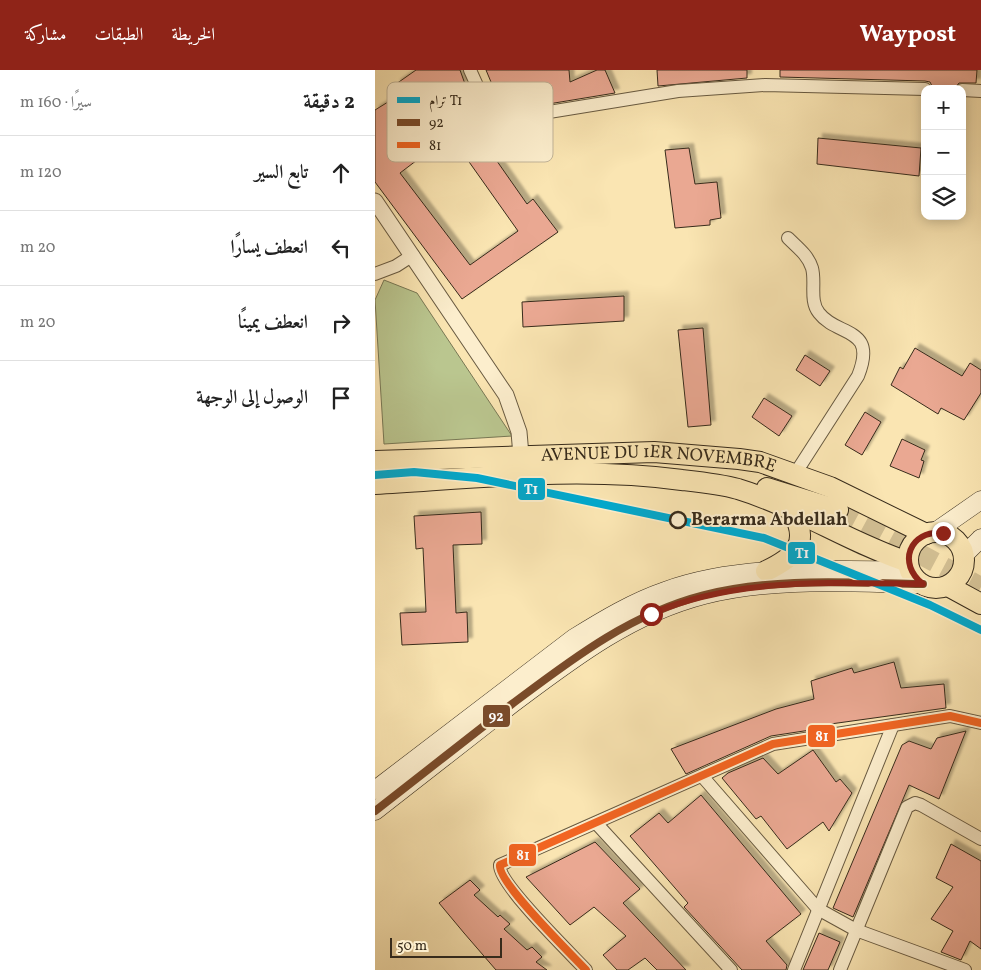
<!DOCTYPE html>
<html lang="ar">
<meta charset="utf-8">
<style>
:root{--surface:#fff;--page:#f6f6f6;--text:#222;--muted:#767676;--line:#e0e0e0;--accent:#8f2418}
body{margin:0;font-family:Vollkorn,Amiri,serif;background:var(--page);color:var(--text);direction:rtl}
.controls{position:absolute;right:15px;top:15px;display:grid;overflow:hidden;border-radius:10px;box-shadow:0 2px 12px #0003}
.controls button{width:45px;height:45px;display:grid;place-items:center;padding:0;border:0;border-bottom:1px solid var(--line);background:var(--surface);color:var(--text);font:25px sans-serif}
.scale{position:absolute;left:15px;bottom:12px;width:112px;box-sizing:border-box;padding-left:5px;border:2px solid #372b1b;border-top:0;font-size:14px;line-height:18px;white-space:nowrap;color:#372b1b;-webkit-text-stroke:4px #fceecd;paint-order:stroke}
.stop{position:absolute;width:15px;height:15px;margin:-11px;border:4px solid #8f2418;border-radius:50%;background:#fff}
.stop.end{background:#8f2418;border-color:#fff;box-shadow:0 1px 5px #0008}
.list{margin:0;padding:0;list-style:none}
h2{display:flex;justify-content:space-between;align-items:center;height:65px;margin:0;padding:0 20px;font-size:21px}
h2 small{font-size:16px;font-weight:400;color:var(--muted)}
.list li{display:grid;grid-template-columns:32px 1fr auto;gap:15px;align-items:center;box-sizing:border-box;height:75px;padding:0 20px;border-top:1px solid var(--line)}
.list b{display:block;font-size:19px;white-space:nowrap}
.list em{font-size:16px;font-style:normal;color:var(--muted)}
.icon{flex:none;width:28px;height:28px;fill:none;stroke:currentColor;stroke-width:2;stroke-linecap:round;stroke-linejoin:round}
.map{position:relative;flex:none;width:606px;height:900px;overflow:hidden;direction:ltr}
header{display:flex;align-items:center;gap:30px;box-sizing:border-box;height:70px;padding:0 25px;background:var(--accent);color:#fff}
header strong{font-size:24px}
nav{display:flex;gap:28px;margin-inline-start:auto;font-size:18px}
main{display:flex}
aside{flex:1;background:var(--surface)}
.map>svg:first-child{display:block}
.green{fill:#bac68f;stroke:#787855}
.building{fill:#eaa892;stroke:#372b1b;fill-rule:evenodd;filter:url(#shadow)}
.lines{fill:none;stroke-linecap:round;stroke-linejoin:round}
.primary-tunnel{stroke:#d3c094;stroke-width:20;stroke-dasharray:20 10;stroke-linecap:butt}
.minor-casing{stroke:#685a41;stroke-width:14}
.tertiary-casing{stroke:#685a41;stroke-width:17}
.secondary-casing{stroke:#372b1b;stroke-width:19}
.primary-casing{stroke:#372b1b;stroke-width:22}
.minor{stroke:#fceecd;stroke-width:12}
.tertiary{stroke:#fceecd;stroke-width:15}
.secondary{stroke:#fceecd;stroke-width:18}
.primary{stroke:#fae5b2;stroke-width:20}
.bus-1-casing{stroke:#fceecd;stroke-width:11}
.bus-2-casing{stroke:#fceecd;stroke-width:11}
.bus-1{stroke:#7a4b2a;stroke-width:8}
.bus-2{stroke:#f26522;stroke-width:8}
.tram-1-casing{stroke:#fceecd;stroke-width:11}
.tram-1{stroke:#00a9ce;stroke-width:8}
.route{stroke:#8f2418;stroke-width:6}
.stop-dot{fill:#fceecd;stroke:#372b1b;stroke-width:2.5}
.labels{text-anchor:middle;dominant-baseline:central;stroke-width:4;stroke-linejoin:round;paint-order:stroke}
.street-label{font-size:18px;fill:#372b1b;stroke:#fceecd}
.stop-label{font-size:18px;font-weight:bold;fill:#372b1b;stroke:#fceecd;text-anchor:start}
.key{fill:#fceecd;stroke:#c1b498;stroke-width:1}
.key-label{font-size:14px;fill:#372b1b}
.line-badge{stroke:#fceecd;stroke-width:2}
.badge-label{font-size:14px;text-anchor:middle;font-weight:bold;fill:#fff}
</style>
<header>
<strong>Waypost</strong>
<nav><a>الخريطة</a><a>الطبقات</a><a>مشاركة</a></nav>
</header>
<main>
<div class="map">
<svg width="606" height="900" viewBox="0 0 606 900">
<defs>
<filter id="shadow"><feDropShadow dx="4.5" dy="-4.5" stdDeviation="1" flood-color="#0004"/></filter>
</defs>
<rect width="100%" height="100%" fill="#fae5b2"/>
<filter id="stains"><feTurbulence type="fractalNoise" baseFrequency=".004" numOctaves="4"/><feColorMatrix values="0 0 0 0 .2 0 0 0 0 .09 0 0 0 0 .02 0 0 0 .5 -.17"/></filter>
<radialGradient id="worn" r=".72"><stop offset=".6" stop-color="#630" stop-opacity="0"/><stop offset="1" stop-color="#630" stop-opacity=".3"/></radialGradient>
<path class="green" d="M9 210 42 223 137 366 9 374 0 230Z"/>
<g class="building">
<path d="M41 0H85L90 14 75 24 152 134 158 129 183 162 87 229 0 112V40L26 24 21 14ZM75 65 143 161 95 195 25 103Z"/>
<path d="M111 0H194L195 12 222 0H230L240 23 137 40 132 38 121 24Z"/>
<path d="M282 0H372V8L283 16Z"/>
<path d="M405 0H602L601 13H584L579 19 558 18 555 12 550 11 405 7Z"/>
<path d="M443 68 546 78 544 106 442 94Z"/>
<path d="M314 78 320 114 342 112 346 148 335 150V155L300 158 290 80Z"/>
<path d="M249 226V251L148 257 147 232Z"/>
<path d="M328 258 336 355 313 357 303 260Z"/>
<path d="M540 278 587 306 595 293 606 300V323L589 350 566 338 563 344 516 315 525 297 528 299Z"/>
<path d="M430 285 455 301 445 316 421 300Z"/>
<path d="M389 328 417 346 404 366 377 347Z"/>
<path d="M490 342 506 352 487 385 470 375Z"/>
<path d="M527 369 550 380 546 390 549 391 544 408 515 396Z"/>
<path d="M106 442 107 474 78 475 81 543 92 542 93 572 27 575 25 543 51 542 48 478 41 479 39 446Z"/>
<path d="M519 592 526 618 569 614 571 638 441 656 442 659 396 666 311 704 296 679 401 639 439 629 436 611 477 598 479 603Z"/>
<path d="M591 661 564 729 534 715 478 847 458 838 527 675 534 671 556 679 562 668Z"/>
<path d="M438 680 461 712 465 709 477 723 454 761 448 752 412 779 386 746 381 749 347 708 353 703 388 688 403 704Z"/>
<path d="M326 725 426 844 391 871 412 895 411 900H367L309 837 313 833 255 766 284 743 293 753Z"/>
<path d="M220 772 265 819 248 833 311 900H282L270 888 253 900H242L228 885 251 866 219 837 195 855 151 807Z"/>
<path d="M576 774 606 791V879L595 871 586 890 566 882 578 861 556 849 578 817 561 808Z"/>
<path d="M95 810 105 820 99 825 123 847 125 845 135 854 129 859 152 880 157 877 167 887 161 892 172 900H121L89 863 64 833Z"/>
<path d="M444 863 465 872 453 900H428Z"/>
</g>
<g class="lines">
<path class="primary-tunnel" d="M463 440 606 517"/>
<g class="minor-casing">
<g id="minor">
<path d="M95 0 114 42 137 48 303 21 390 15 550 19"/>
<path d="M587 20 606 21"/>
<path d="M413 168C422 177 433 185 437 198 441 212 434 231 444 243 462 267 503 256 483 306L420 404"/>
<path d="M0 204 21 196 38 185"/>
<path d="M327 706 443 839 481 860 590 900"/>
<path d="M221 753 356 900"/>
<path d="M211 900C196 884 122 812 125 795L398 674 575 646 606 653"/>
<path d="M419 900 518 655"/>
<path d="M465 900 532 737 540 733 546 735 606 769"/>
</g>
</g>
<g class="tertiary-casing">
<path id="tertiary" d="M0 131 131 325 144 362 147 397"/>
</g>
<g class="secondary-casing">
<g id="secondary">
<path d="M560 462 606 430"/>
<path d="M589 485 606 468"/>
<path d="M0 720 199 568C228 550 258 532 290 521 367 493 455 500 535 501"/>
<path d="M0 741C46 705 91 670 137 634 197 589 255 544 329 525 400 507 476 513 548 514"/>
</g>
</g>
<g class="primary-casing">
<g id="primary">
<path id="s1" d="M0 391 279 382 364 389 385 392 455 417 551 464"/>
<path d="M0 414C102 408 205 396 307 410 325 412 345 414 363 419 422 437 475 473 533 492"/>
<path d="M392 418 463 440"/>
<circle cx="561" cy="490" r="28"/>
<path d="M391 501C420 487 435 474 418 442"/>
<path d="M573 516 606 534"/>
</g>
</g>
<use href="#minor" class="minor"/>
<use href="#tertiary" class="tertiary"/>
<use href="#secondary" class="secondary"/>
<use href="#primary" class="primary"/>
<g class="bus-1-casing">
<path id="bus-1" d="M0 741C46 705 91 670 137 634 197 589 255 544 329 525 400 507 476 513 548 514"/>
</g>
<g class="bus-2-casing">
<path id="bus-2" d="M211 900C196 884 122 812 125 795L398 674 575 646 606 653"/>
</g>
<use href="#bus-1" class="bus-1"/>
<use href="#bus-2" class="bus-2"/>
<g class="tram-1-casing">
<path id="tram-1" d="M0 405 39 402 102 408 389 468 555 535 606 560"/>
</g>
<use href="#tram-1" class="tram-1"/>
</g>
<g class="lines">
<path class="route" d="M276 544C361 507 456 513 548 514 522 494 534 460 568 463"/>
</g>
<circle class="stop-dot" cx="303" cy="450" r="8"/>
<g class="labels">
<g class="street-label">
<text stroke="none"><textPath href="#s1" startOffset="284">AVENUE DU 1ER NOVEMBRE</textPath></text>
</g>
<g class="stop-label">
<text x="316" y="450">Berarma Abdellah</text>
</g>
</g>
<rect x="12" y="12" width="166" height="80" rx="8" class="key"/>
<rect x="22" y="27" width="23" height="6" fill="#00a9ce"/>
<rect x="22" y="49" width="23" height="7" fill="#7a4b2a"/>
<rect x="22" y="72" width="23" height="6" fill="#f26522"/>
<g class="key-label">
<text x="54" y="35">ترام T1</text>
<text x="54" y="57">92</text>
<text x="54" y="80">81</text>
</g>
<g class="line-badge">
<rect x="142" y="407" width="29" height="24" rx="5" fill="#00a9ce"/>
<rect x="412" y="471" width="29" height="24" rx="5" fill="#00a9ce"/>
<rect x="107" y="634" width="29" height="24" rx="5" fill="#7a4b2a"/>
<rect x="432" y="654" width="29" height="24" rx="5" fill="#f26522"/>
<rect x="133" y="773" width="29" height="24" rx="5" fill="#f26522"/>
</g>
<g class="badge-label">
<text x="156" y="424">T1</text>
<text x="427" y="488">T1</text>
<text x="121" y="651">92</text>
<text x="447" y="671">81</text>
<text x="148" y="790">81</text>
</g>
<rect width="100%" height="100%" filter="url(#stains)"/>
<rect width="100%" height="100%" fill="url(#worn)"/>
</svg>
<div class="controls">
<button>+</button>
<button>−</button>
<button><svg class="icon" aria-label="layers" viewBox="0 0 24 24"><path d="M12 4l9 5-9 5-9-5zM3 14l9 5 9-5"/></svg></button>
</div>
<div class="scale">50 m</div>
<div class="stop" style="left:276px;top:544px"></div>
<div class="stop end" style="left:568px;top:463px"></div>
</div>
<aside>
<h2>2 دقيقة<small>سيرًا · 160 m</small></h2>
<ul class="list">
<li><svg class="icon" aria-label="ahead" viewBox="0 0 24 24"><path d="M12 20V5M6 11l6-6 6 6"/></svg><div><b>تابع السير</b></div><em>120 m</em></li>
<li><svg class="icon" aria-label="left" viewBox="0 0 24 24"><path d="M17 20v-9H6M10 6l-5 5 5 5"/></svg><div><b>انعطف يسارًا</b></div><em>20 m</em></li>
<li><svg class="icon" aria-label="right" viewBox="0 0 24 24"><path d="M7 20v-9h11M14 6l5 5-5 5"/></svg><div><b>انعطف يمينًا</b></div><em>20 m</em></li>
<li><svg class="icon" aria-label="arrive" viewBox="0 0 24 24"><path d="M6 21V4h12l-3 4 3 4H6"/></svg><div><b>الوصول إلى الوجهة</b></div></li>
</ul>
</aside>
</main>
